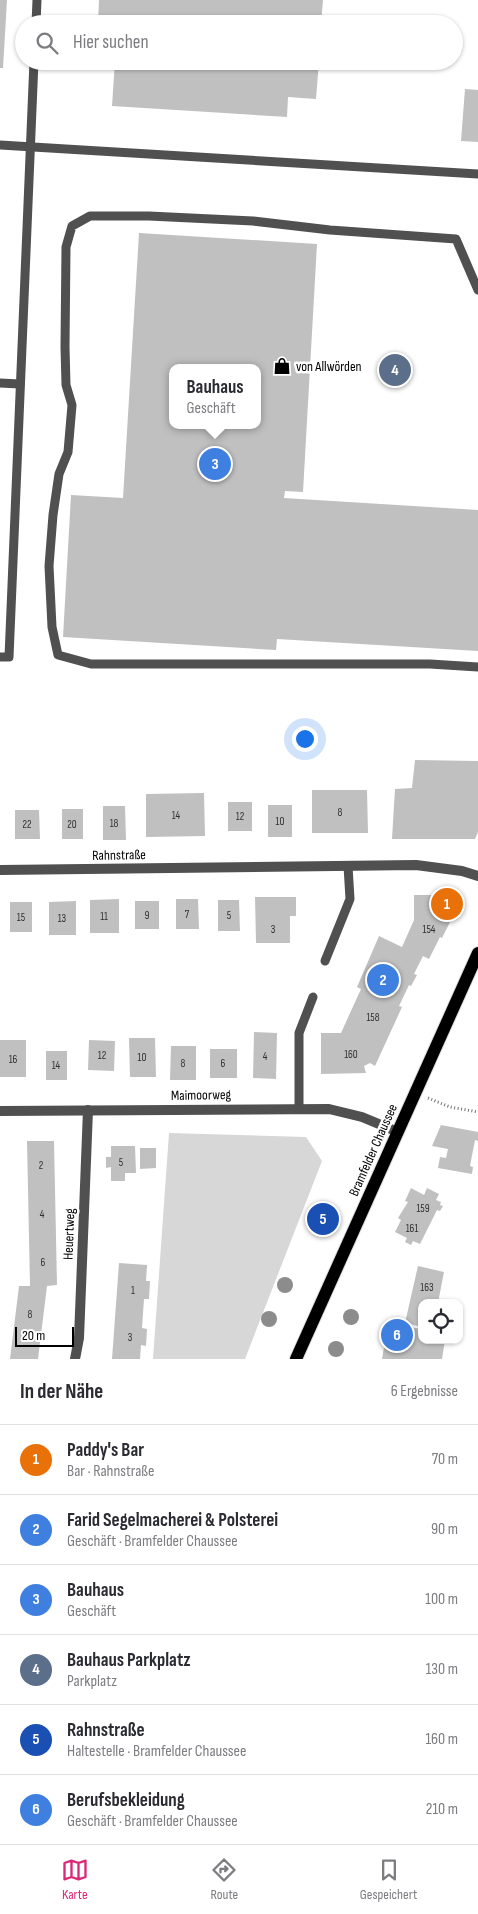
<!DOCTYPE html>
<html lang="de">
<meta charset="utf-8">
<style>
:root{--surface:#fff;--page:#f7f7f7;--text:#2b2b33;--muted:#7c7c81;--line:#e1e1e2;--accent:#db2777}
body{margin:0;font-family:"Sofia Sans Condensed",sans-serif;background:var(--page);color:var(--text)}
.controls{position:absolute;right:15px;bottom:15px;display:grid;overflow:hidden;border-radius:10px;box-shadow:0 1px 4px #0004}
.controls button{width:45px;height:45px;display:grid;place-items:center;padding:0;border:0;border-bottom:1px solid var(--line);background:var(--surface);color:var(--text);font:25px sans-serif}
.scale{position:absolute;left:15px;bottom:12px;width:59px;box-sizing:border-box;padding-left:5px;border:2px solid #000;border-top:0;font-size:14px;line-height:18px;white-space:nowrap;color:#000;-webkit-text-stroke:4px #fff;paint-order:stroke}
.you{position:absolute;left:304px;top:738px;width:18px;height:18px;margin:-12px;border:4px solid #fff;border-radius:50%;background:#1a73e8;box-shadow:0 0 0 8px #1a73e833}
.badge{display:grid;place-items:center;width:32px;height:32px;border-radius:50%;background:var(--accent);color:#fff;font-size:16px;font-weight:700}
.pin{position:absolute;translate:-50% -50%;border:2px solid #fff;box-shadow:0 1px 5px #0006}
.popup{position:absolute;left:169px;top:364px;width:92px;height:65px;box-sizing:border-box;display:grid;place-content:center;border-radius:10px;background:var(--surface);filter:drop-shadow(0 1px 4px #0005);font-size:16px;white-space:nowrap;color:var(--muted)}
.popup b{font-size:19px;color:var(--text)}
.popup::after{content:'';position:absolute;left:50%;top:100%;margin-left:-10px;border:10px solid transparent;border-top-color:var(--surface)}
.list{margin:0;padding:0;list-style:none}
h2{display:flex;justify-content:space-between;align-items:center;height:65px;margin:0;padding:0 20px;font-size:21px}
h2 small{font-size:16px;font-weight:400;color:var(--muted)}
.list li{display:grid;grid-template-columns:32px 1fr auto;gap:15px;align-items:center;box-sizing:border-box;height:70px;padding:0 20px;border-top:1px solid var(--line)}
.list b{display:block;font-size:19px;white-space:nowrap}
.list p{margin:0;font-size:16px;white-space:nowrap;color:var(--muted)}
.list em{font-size:16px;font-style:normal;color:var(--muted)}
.icon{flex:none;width:28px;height:28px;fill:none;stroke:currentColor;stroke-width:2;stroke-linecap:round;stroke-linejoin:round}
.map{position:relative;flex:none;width:478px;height:1359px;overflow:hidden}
.search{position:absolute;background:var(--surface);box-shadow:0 1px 4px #0004;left:15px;right:15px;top:15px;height:55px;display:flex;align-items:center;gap:12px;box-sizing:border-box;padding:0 18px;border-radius:28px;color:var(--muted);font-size:19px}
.sheet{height:485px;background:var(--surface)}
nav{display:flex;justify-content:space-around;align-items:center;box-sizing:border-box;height:70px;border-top:1px solid var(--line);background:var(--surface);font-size:14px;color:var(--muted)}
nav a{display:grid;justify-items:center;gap:2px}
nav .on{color:var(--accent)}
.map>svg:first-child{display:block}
.green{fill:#d7d7d7}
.building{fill:#c0c0c0;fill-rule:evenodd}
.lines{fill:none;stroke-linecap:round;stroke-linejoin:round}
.primary-casing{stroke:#dbdbdb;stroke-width:14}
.path{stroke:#727272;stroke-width:3;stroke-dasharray:1 2.5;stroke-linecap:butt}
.lane{stroke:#505050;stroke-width:9}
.street{stroke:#505050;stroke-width:10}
.primary{stroke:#000;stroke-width:12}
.tree{fill:#8c8c8c}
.labels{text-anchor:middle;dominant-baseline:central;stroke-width:5;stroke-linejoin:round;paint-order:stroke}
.number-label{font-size:11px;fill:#303030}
.poi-label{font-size:14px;fill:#000;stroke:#fff;text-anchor:start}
.street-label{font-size:14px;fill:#000;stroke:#fff}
</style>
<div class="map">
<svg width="478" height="1359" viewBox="0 0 478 1359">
<rect width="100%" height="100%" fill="#fff"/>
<path class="green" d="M169 1133 306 1137 322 1161 245 1359H153Z"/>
<g class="building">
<path d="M0 0H7L3 68H0Z"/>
<path d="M99 0H323L321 24H98Z"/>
<path d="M115 61H319L316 99 288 97 287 117 112 106Z"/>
<path d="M465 89 478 90V142L461 141Z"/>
<path d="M139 233 317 244 303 492 285 491 284 498 478 510V651L277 639 276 650 63 637 71 495 123 498ZM172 368H258V425H172Z"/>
<path d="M415 760 478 761V832L475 839H392L395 789 412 788Z"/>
<path d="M312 790H367L368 833H312Z"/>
<path d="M204 793 205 836 146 837V794Z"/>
<rect x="228" y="802" width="24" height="29"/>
<rect x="268" y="805" width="24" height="32"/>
<path d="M103 806H125L126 840H103Z"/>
<rect x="62" y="809" width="21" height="30"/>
<path d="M15 810H39L40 839H15Z"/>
<path d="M414 895H452L455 902 449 915 453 916 442 938 440 937 429 959 423 956 414 974 417 975 411 986 409 985 399 1006 402 1007 375 1066 370 1063 364 1066 366 1073 321 1074V1033H341L361 989 357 987 379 936 402 947 414 920Z"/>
<path d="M255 897H296V916H290V943H256Z"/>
<path d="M119 899V933H90V900Z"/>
<path d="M176 899H198L199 929H176Z"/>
<path d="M218 900H239L240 931H218Z"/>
<path d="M76 901V935H49V902Z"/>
<rect x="135" y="901" width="24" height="28"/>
<rect x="10" y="902" width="22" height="30"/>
<path d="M254 1032 277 1033 276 1079 253 1078Z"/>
<path d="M129 1038H155L156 1077H130Z"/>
<rect x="0" y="1040" width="26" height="37"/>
<path d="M89 1040 115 1041 114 1071 88 1070Z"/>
<path d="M171 1046H196V1080H170Z"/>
<rect x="210" y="1049" width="27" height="29"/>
<rect x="46" y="1051" width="21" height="29"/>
<path d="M441 1125 478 1132V1141L475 1140 470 1166 473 1167 472 1174 438 1168 440 1157 446 1158 448 1149 432 1146Z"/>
<path d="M27 1141H54L57 1285 47 1286 38 1359H10L19 1286H30Z"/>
<path d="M111 1146H135L136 1173H125V1181H111V1167L106 1168V1157H111Z"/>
<path d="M140 1148H156V1168L140 1169Z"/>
<path d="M411 1188 424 1195 427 1188 439 1194 436 1200 441 1202 440 1205 443 1206 440 1211 437 1210 420 1244 413 1241 411 1245 405 1242 407 1238 395 1232 401 1220 398 1218 408 1202 405 1201Z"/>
<path d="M119 1263 147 1265 146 1281H150L149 1299H144L142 1328 147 1329 146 1346 141 1345 140 1359H112Z"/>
<path d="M418 1266 444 1272 438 1303H422V1327L405 1323Z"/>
<path d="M388 1324 422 1329V1340H445L442 1359H382Z"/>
</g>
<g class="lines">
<g class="primary-casing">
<path id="primary" d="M296 1359 478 953"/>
</g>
<path class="path" d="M428 1098 450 1107 478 1112"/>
<g class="lane">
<path d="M36 24 37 0"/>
<path d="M0 145 478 174"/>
<path d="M478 290 456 239 330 230 253 221 149 216H90L72 226 66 247 65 347 66 385 72 405 68 452 59 474 53 515 49 566 52 627 58 655 91 664H430L478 667"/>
<path d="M0 383 20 384"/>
<path d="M0 657H9L34 61"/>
<path d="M325 961 350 899 348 866"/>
<path d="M299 1108V1033L313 997"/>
</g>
<g class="street">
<path d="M0 870 416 865 462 871 478 876"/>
<path d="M0 1111 329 1109 362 1117 398 1132"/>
<path d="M75 1359 79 1338 88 1110"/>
</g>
<use href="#primary" class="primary"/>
</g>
<g class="tree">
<circle cx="285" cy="1285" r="8"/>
<circle cx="351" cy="1317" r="8"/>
<circle cx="269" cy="1319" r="8"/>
<circle cx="336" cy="1349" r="8"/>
</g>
<defs>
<g id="shop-bare" transform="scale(1.35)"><path d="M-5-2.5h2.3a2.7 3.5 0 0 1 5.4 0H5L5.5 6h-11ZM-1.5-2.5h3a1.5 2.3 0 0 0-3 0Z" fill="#000" stroke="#fff" stroke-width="2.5" paint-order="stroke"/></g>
</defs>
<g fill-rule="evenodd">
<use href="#shop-bare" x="282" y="366"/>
</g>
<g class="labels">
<g class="number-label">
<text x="340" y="812">8</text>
<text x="176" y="815">14</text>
<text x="240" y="816">12</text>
<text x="280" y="821">10</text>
<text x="114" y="823">18</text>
<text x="27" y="824">22</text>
<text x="72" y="824">20</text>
<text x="187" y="914">7</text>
<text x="147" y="915">9</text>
<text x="229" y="915">5</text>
<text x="104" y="916">11</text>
<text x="21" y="917">15</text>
<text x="62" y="918">13</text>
<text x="273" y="929">3</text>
<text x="429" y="929">154</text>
<text x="373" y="1017">158</text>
<text x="351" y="1054">160</text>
<text x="102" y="1055">12</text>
<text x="265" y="1056">4</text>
<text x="142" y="1057">10</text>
<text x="13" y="1059">16</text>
<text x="183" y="1063">8</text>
<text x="223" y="1063">6</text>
<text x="56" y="1065">14</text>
<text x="121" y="1162">5</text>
<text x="41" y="1165">2</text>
<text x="423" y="1208">159</text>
<text x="42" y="1214">4</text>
<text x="412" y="1228">161</text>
<text x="43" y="1262">6</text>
<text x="427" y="1287">163</text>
<text x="133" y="1290">1</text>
<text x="30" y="1314">8</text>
<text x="130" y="1337">3</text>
</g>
<g class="poi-label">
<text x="296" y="366">von Allwörden</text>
</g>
<g class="street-label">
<text transform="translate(119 855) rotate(-1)">Rahnstraße</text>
<text transform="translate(201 1095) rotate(-1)">Maimoorweg</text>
<text transform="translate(373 1150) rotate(-66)">Bramfelder Chaussee</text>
<text transform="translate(69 1234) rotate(-88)">Heuertweg</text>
</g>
</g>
</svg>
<div class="controls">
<button><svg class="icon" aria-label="locate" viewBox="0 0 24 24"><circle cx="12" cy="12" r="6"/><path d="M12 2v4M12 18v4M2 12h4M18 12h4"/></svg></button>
</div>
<div class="scale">20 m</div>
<div class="you"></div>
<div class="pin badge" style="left:447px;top:904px;background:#e8710a">1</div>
<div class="pin badge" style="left:383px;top:980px;background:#3f7fe0">2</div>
<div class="pin badge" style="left:215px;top:464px;background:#3f7fe0">3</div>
<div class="popup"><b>Bauhaus</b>Geschäft</div>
<div class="pin badge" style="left:395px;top:370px;background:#5c6f8a">4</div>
<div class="pin badge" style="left:323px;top:1219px;background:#1a4fb4">5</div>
<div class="pin badge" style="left:397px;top:1335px;background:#3f7fe0">6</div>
<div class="search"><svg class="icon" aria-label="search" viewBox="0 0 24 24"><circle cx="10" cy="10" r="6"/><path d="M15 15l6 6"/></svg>Hier suchen</div>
</div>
<section class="sheet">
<h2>In der Nähe<small>6 Ergebnisse</small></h2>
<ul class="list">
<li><span class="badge" style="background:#e8710a">1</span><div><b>Paddy's Bar</b><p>Bar · Rahnstraße</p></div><em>70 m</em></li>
<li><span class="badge" style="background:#3f7fe0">2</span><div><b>Farid Segelmacherei &amp; Polsterei</b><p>Geschäft · Bramfelder Chaussee</p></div><em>90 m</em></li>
<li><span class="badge" style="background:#3f7fe0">3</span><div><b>Bauhaus</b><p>Geschäft</p></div><em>100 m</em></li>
<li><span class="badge" style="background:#5c6f8a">4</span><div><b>Bauhaus Parkplatz</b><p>Parkplatz</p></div><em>130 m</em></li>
<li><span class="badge" style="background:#1a4fb4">5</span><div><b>Rahnstraße</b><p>Haltestelle · Bramfelder Chaussee</p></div><em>160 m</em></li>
<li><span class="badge" style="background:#3f7fe0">6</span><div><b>Berufsbekleidung</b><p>Geschäft · Bramfelder Chaussee</p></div><em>210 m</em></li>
</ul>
</section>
<nav>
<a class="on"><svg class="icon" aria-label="map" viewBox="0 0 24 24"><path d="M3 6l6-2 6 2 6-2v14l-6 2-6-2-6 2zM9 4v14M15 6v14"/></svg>Karte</a>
<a><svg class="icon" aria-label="directions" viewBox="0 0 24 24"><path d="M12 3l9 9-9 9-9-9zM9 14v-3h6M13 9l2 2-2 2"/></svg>Route</a>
<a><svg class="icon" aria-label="saved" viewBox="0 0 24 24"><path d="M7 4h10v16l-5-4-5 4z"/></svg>Gespeichert</a>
</nav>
